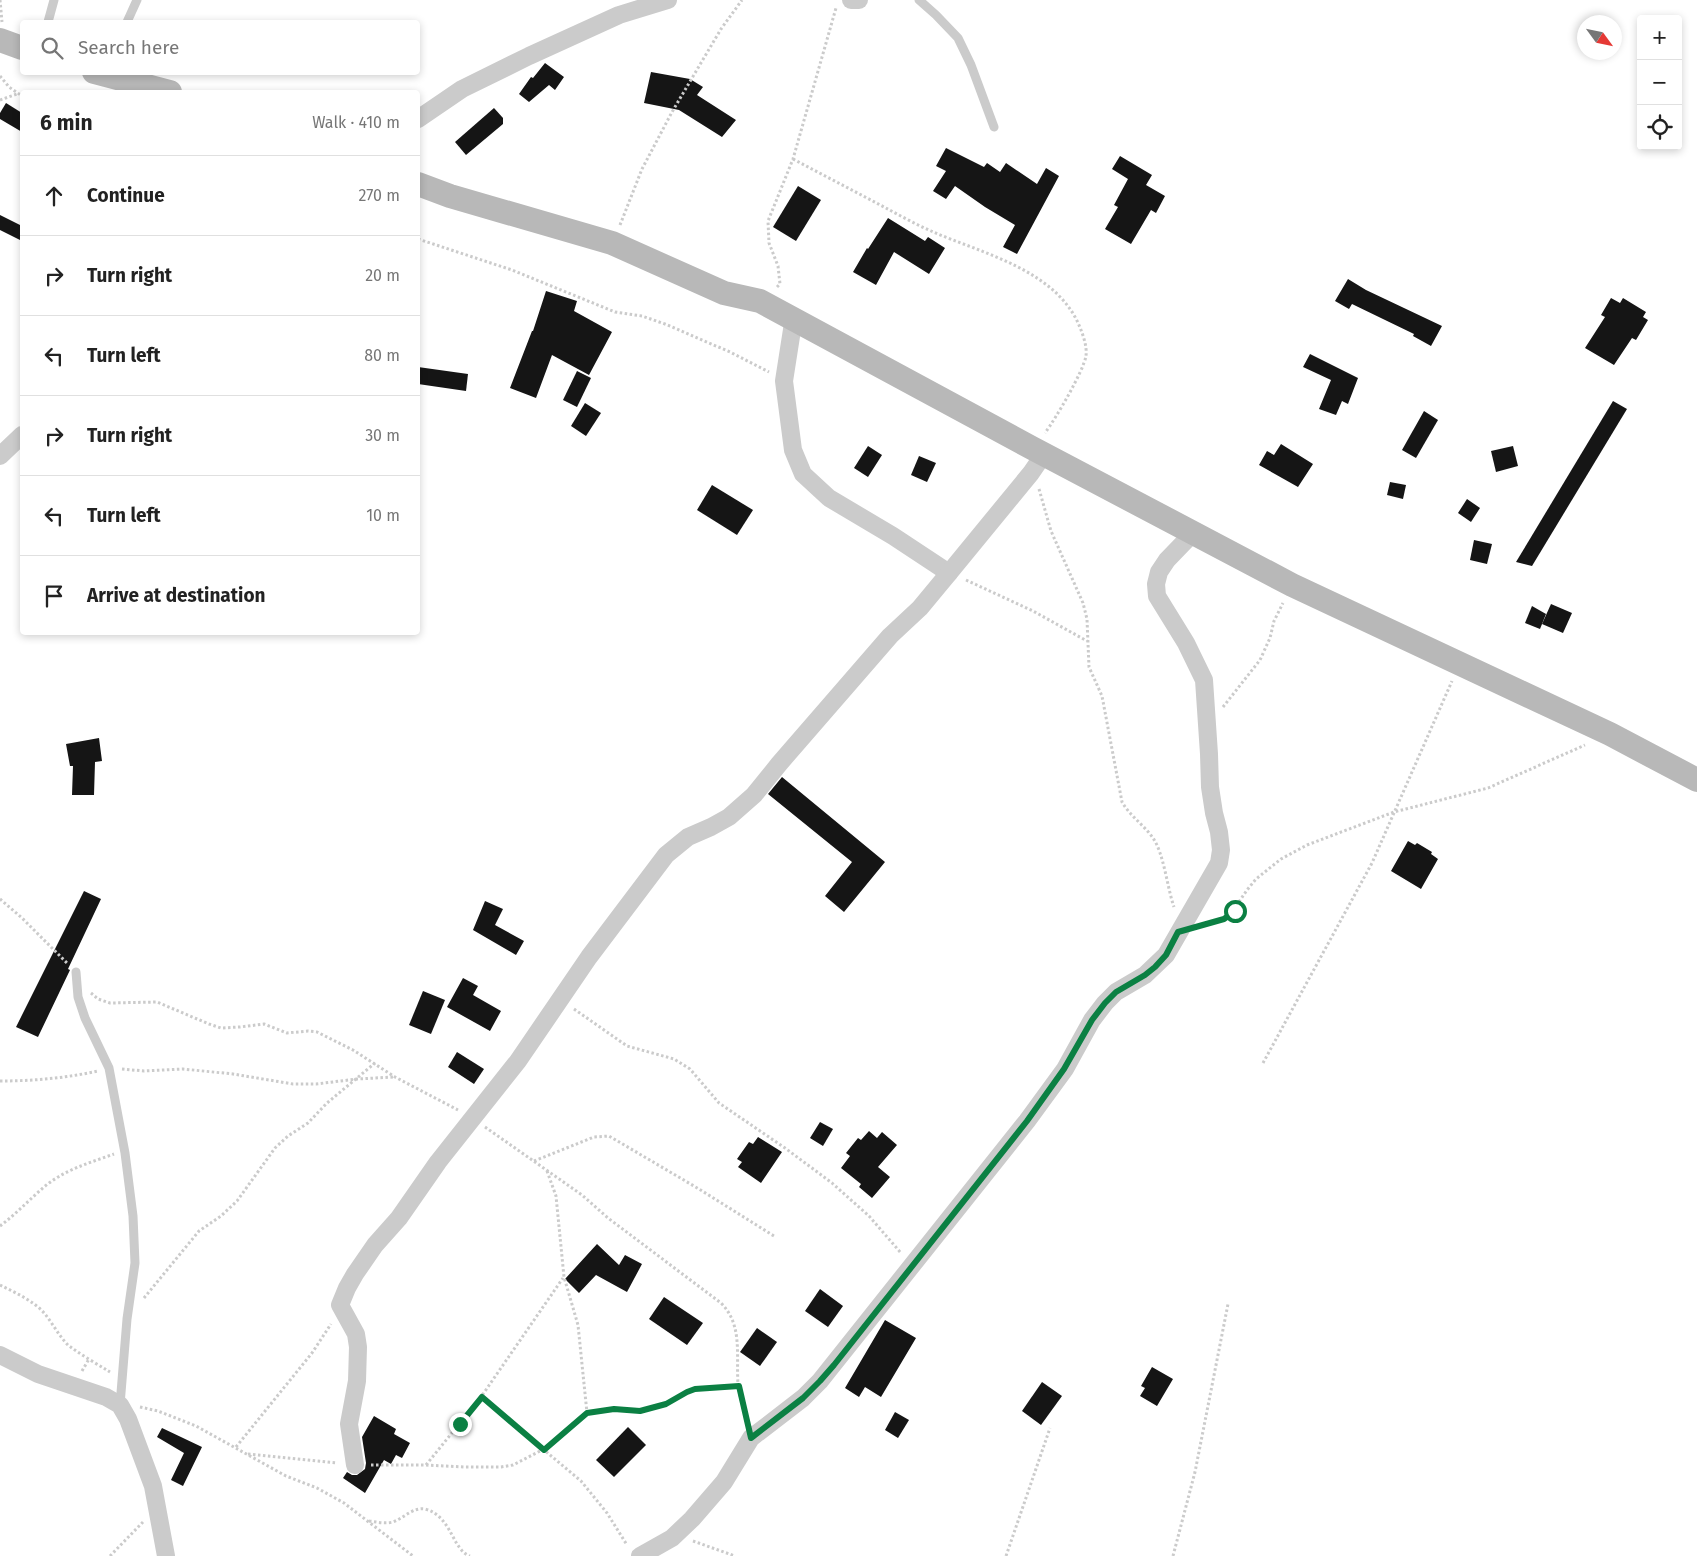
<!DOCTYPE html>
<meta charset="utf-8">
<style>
:root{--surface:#fff;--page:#f6f6f6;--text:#222;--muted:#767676;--line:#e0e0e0}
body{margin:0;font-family:"Fira Sans",sans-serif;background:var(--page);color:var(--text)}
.controls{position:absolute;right:15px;top:15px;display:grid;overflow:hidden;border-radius:5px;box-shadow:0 2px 8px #0003}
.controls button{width:45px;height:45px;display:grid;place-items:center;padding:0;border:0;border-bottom:1px solid var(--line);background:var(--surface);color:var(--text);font:25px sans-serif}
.compass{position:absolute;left:1577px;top:15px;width:45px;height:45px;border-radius:50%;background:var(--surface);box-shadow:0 2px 8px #0003;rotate:123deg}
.stop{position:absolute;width:15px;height:15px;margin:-11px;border:4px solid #0b8043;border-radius:50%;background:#fff}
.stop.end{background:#0b8043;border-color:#fff;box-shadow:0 1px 5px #0008}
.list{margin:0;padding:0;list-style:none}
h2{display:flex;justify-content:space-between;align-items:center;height:65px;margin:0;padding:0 20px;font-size:21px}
h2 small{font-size:16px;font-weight:400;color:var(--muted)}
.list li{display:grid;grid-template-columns:32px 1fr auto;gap:15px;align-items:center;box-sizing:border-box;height:80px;padding:0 20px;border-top:1px solid var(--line)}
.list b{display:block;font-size:19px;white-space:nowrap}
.list em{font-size:16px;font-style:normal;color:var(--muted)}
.icon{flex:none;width:28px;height:28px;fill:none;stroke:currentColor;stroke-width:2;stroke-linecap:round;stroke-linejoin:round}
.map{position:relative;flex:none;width:1697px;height:1556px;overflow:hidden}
.search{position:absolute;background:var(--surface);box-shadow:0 2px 8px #0003;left:20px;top:20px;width:400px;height:55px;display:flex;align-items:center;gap:12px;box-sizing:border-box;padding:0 18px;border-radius:5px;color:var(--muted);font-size:19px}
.panel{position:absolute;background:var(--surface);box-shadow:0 2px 8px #0003;left:20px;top:90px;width:400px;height:545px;border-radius:5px}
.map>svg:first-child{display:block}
.building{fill:#151515}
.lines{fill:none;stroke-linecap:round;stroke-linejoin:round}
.path{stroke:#cbcbcb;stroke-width:3;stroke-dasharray:2.5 2.5;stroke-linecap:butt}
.lane{stroke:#cbcbcb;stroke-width:9}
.street{stroke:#cbcbcb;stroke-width:18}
.secondary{stroke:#b8b8b8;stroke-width:24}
.route{stroke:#0b8043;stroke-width:6}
</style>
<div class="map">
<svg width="1697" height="1556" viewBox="0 0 1697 1556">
<rect width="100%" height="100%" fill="#fff"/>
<g class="building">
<path d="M545 63 564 77 555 90 549 85 529 102 519 94 531 77 533 78Z"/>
<path d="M651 72 690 79 703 87 697 95 736 120 722 137 679 110 644 103Z"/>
<path d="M6 103 22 113V132L0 119V113Z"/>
<path d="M494 108 503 118V124L466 155 455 142Z"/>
<path d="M946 148 984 167 987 163 1000 172 1006 163 1037 184 1046 168 1059 176 1017 254 1003 247 1015 225 985 207 955 186 946 199 933 191 946 171 936 166Z"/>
<path d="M1120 156 1152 175 1146 185 1165 196 1156 213 1151 210 1131 244 1105 229 1118 207 1114 205 1128 179 1112 169Z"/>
<path d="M798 186 821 200 796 241 773 227Z"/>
<path d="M0 215 22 226V241L0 230Z"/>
<path d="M888 218 925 241 928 237 945 248 929 274 894 252 876 285 853 272 867 248 868 249Z"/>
<path d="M1348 279 1366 290 1442 326 1431 346 1413 336 1414 334 1352 304 1349 309 1335 301Z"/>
<path d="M546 291 577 301 574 311 612 332 589 375 552 355 536 398 510 388 532 331H533Z"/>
<path d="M1611 298 1620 303 1623 298 1646 312 1643 317 1648 320 1636 340 1632 338 1614 365 1585 348 1605 317 1601 315Z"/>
<path d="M1310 354 1358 378 1348 404 1342 401 1336 415 1319 409 1331 380 1303 367Z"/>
<path d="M418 367 468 374 466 391 418 384Z"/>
<path d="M577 371 591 378 577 407 563 400Z"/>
<path d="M1613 401 1627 409 1532 566 1516 562Z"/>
<path d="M585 403 601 413 586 436 571 426Z"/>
<path d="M1424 411 1438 420 1416 458 1402 450Z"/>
<path d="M1281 444 1313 464 1298 487 1259 465 1267 451 1274 455Z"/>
<path d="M868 446 882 455 868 477 854 468Z"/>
<path d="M1513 446 1518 466 1496 472 1491 451Z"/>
<path d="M919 456 936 463 927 482 911 475Z"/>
<path d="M1390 482 1406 485 1403 499 1387 495Z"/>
<path d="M712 485 753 510 737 535 697 510Z"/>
<path d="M1467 499 1480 508 1471 522 1458 513Z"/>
<path d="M1474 540 1492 544 1487 564 1470 560Z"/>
<path d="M1551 604 1572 613 1563 633 1542 624Z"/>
<path d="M1532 606 1546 614 1540 629 1525 623Z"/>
<path d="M99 738 102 761 95 762 94 795H72L73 766H70L66 744Z"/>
<path d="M782 777 885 862 844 912 825 896 852 862 768 794Z"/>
<path d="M1408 841 1415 845 1417 843 1432 852 1431 854 1438 859 1421 889 1391 871Z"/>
<path d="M84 891 101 899 68 969 70 970 38 1037 16 1027Z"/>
<path d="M485 901 503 909 495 925 524 941 516 955 473 930Z"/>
<path d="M463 978 478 986 473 995 501 1011 490 1031 447 1007Z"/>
<path d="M423 991 445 1000 431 1034 409 1025Z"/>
<path d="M457 1052 484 1069 474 1084 448 1067Z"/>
<path d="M820 1122 833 1129 823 1146 810 1138Z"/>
<path d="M869 1131 877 1138 882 1132 897 1145 878 1167 890 1177 872 1198 859 1187 861 1184 841 1168 850 1156 846 1153 858 1138 861 1140Z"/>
<path d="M758 1137 782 1152 761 1183 738 1167 742 1162 737 1159 749 1142 753 1144Z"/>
<path d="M597 1244 619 1265 625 1255 642 1264 627 1292 596 1275 579 1293 565 1279Z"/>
<path d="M820 1289 843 1306 828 1327 805 1311Z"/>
<path d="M664 1297 703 1323 687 1345 649 1319Z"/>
<path d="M885 1320 916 1338 881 1397 865 1387 859 1397 845 1388Z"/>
<path d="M757 1328 777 1342 760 1366 740 1352Z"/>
<path d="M1152 1367 1173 1379 1157 1406 1140 1396 1145 1388 1141 1386Z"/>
<path d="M1042 1382 1062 1396 1041 1425 1022 1411Z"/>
<path d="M895 1412 909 1420 898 1438 885 1430Z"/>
<path d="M374 1416 396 1429 394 1434 410 1443 402 1458 396 1455 391 1464 384 1460 365 1493 343 1478 347 1472 352 1475H357L365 1469 366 1463 362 1437Z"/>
<path d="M628 1427 646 1445 614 1477 596 1460Z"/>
<path d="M162 1428 202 1447 183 1486 171 1480 184 1453 157 1437Z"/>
</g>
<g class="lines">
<g class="path">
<path d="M0 0 2 22"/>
<path d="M0 76 9 87 22 96"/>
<path d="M0 100 17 94"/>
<path d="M793 159C823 175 854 191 884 207 899 215 915 224 931 231 983 254 1059 270 1081 330 1084 338 1087 347 1086 356 1083 372 1056 418 1045 433"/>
<path d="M620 225 642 169 672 112 721 29 742 0"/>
<path d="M418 239 512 270 615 312 642 316 665 324 730 352 769 372"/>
<path d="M777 287 780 284 778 266 769 243 768 221 793 159 836 8"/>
<path d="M1039 489 1051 531 1083 603 1087 619 1089 667 1102 696 1122 802C1130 816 1144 825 1153 838 1164 854 1167 887 1174 907"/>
<path d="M966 580 1033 611 1087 641"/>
<path d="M1223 707 1260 660 1270 638 1274 621 1283 603"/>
<path d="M0 899 22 918 68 964"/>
<path d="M1203 925 1224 919 1230 915 1247 890 1256 879 1281 859 1307 845 1394 812 1488 788 1585 745"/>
<path d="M91 993 98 999 110 1003 157 1002 209 1024 221 1028 240 1027 264 1024 287 1033 308 1031 317 1032 353 1050 395 1077 458 1110"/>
<path d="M574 1009 627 1046 674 1059 690 1069 719 1103 785 1148 832 1183 869 1216 901 1253"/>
<path d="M1263 1063 1372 863 1452 681"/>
<path d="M122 1069 144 1071 183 1069 233 1074 293 1084H316L357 1079 394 1077"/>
<path d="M0 1081C33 1081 66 1078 98 1071"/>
<path d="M485 1127 582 1195 608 1218 721 1303C743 1325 736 1355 738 1384 739 1396 744 1409 747 1421"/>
<path d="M534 1161 594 1137 609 1136 699 1189 774 1236"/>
<path d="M547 1171 556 1196 564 1277 578 1325 587 1413"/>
<path d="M0 1226C16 1214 29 1200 44 1187 64 1170 89 1163 114 1154"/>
<path d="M0 1285C16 1293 34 1301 45 1314 53 1324 59 1336 68 1345 81 1355 97 1364 110 1372"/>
<path d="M144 1298 199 1231 221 1216 237 1201 275 1148 288 1136 308 1123 327 1103 375 1063"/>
<path d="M82 1371 89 1359"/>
<path d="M481 1397 581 1481 607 1513 627 1545"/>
<path d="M140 1407 158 1411 196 1426 286 1476 317 1488 344 1503 413 1556"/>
<path d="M236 1447 312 1353 331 1324"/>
<path d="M248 1454 337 1463"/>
<path d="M371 1465H426L464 1467H501L513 1465 544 1449 587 1413 614 1409 640 1411 666 1404 687 1391 695 1389 739 1386"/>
<path d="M426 1465 481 1397 563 1278"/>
<path d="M369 1521C377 1522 385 1524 393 1522 404 1518 413 1507 425 1509 452 1516 452 1550 470 1556"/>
<path d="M693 1541 735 1556"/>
<path d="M110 1556 143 1522"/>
<path d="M1006 1556 1050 1428"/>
<path d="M1173 1556 1195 1472 1228 1304"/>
</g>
<g class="lane">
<path d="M919 0 936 15 958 38 971 65 994 127"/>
<path d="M48 22 54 0"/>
<path d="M127 22 137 0"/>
<path d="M76 972 78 997 85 1018 109 1068 125 1153 133 1216 135 1263 127 1319 120 1405"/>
</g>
<g class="street">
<path d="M851 0H859"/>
<path d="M418 119 462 89 529 56 619 15 668 0"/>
<path d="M794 317 784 381 793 450 803 474 829 498 893 536 949 573"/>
<path d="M0 456 22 435"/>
<path d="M0 1355 38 1374 106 1397 120 1405 128 1419 153 1486 166 1556"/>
<path d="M355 1465 349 1424 357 1381 358 1347 356 1334 340 1305 347 1288 355 1274 375 1245 399 1218 438 1162 518 1061 589 957 666 855 688 837 711 827 729 817 754 795 779 764 890 636 920 608 949 573 1031 473 1044 454"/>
<path d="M640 1556 672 1538 692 1519 724 1482 751 1438 803 1398 820 1381 1027 1121 1065 1069 1092 1020 1105 1003 1116 992 1145 975 1166 955 1219 863 1221 850 1219 832 1214 813 1210 787 1209 754 1204 680 1186 643 1157 596 1156 584 1159 572 1167 560 1194 532"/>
</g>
<g class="secondary">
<path d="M0 40 22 48"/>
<path d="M94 72 170 92"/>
<path d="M418 184 450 196 612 243 724 293 760 301 1032 448 1292 585 1610 734 1697 780"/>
</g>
</g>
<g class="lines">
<path class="route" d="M460 1424 482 1397 544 1450 587 1413 614 1409 640 1411 666 1404 687 1392 695 1389 739 1386 751 1438 803 1398 820 1381 834 1365 1027 1121 1064 1069 1092 1020 1105 1003 1116 992 1145 975 1155 967 1166 955 1178 932 1224 919 1235 911"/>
</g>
</svg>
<div class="controls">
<button>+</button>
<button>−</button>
<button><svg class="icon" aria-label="locate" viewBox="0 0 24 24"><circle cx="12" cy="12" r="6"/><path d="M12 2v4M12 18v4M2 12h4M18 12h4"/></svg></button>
</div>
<svg class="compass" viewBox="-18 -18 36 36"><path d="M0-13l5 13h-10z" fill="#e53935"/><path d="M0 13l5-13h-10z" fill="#767676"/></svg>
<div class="stop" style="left:1235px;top:911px"></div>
<div class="stop end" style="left:460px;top:1424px"></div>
<div class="search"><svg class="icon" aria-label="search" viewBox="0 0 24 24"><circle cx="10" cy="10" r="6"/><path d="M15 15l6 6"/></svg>Search here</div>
<section class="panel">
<h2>6 min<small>Walk · 410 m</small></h2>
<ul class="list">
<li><svg class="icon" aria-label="ahead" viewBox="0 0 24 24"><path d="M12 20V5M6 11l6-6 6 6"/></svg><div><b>Continue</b></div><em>270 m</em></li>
<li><svg class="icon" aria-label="right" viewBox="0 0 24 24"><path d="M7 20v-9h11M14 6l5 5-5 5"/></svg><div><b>Turn right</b></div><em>20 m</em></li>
<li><svg class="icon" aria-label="left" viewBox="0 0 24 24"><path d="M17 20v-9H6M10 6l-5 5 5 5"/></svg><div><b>Turn left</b></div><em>80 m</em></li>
<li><svg class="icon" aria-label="right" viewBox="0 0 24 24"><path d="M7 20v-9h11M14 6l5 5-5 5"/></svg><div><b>Turn right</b></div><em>30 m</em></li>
<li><svg class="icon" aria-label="left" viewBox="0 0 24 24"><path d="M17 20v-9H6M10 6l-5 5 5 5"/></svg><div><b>Turn left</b></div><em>10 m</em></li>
<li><svg class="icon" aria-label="arrive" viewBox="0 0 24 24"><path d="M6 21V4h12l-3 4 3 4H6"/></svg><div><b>Arrive at destination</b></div></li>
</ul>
</section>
</div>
